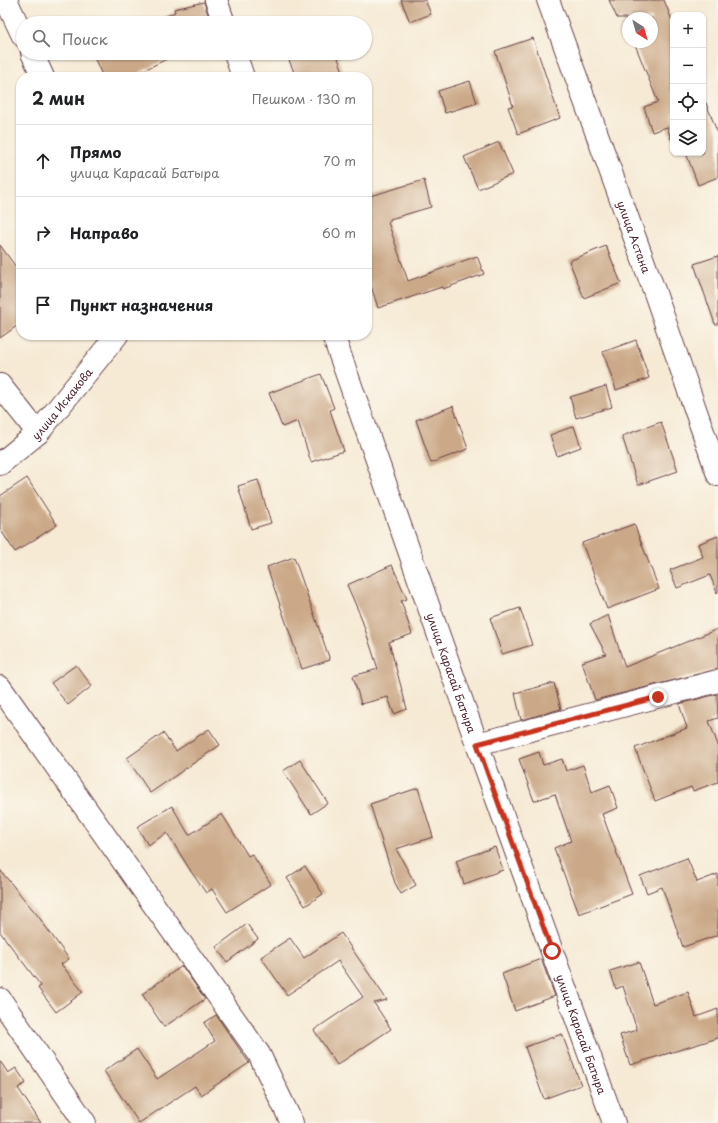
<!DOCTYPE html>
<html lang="ru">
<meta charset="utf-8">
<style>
:root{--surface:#fff;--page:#f6f6f6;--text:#202124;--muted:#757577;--line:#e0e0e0}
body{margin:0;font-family:"Playpen Sans",sans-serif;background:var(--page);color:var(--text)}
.controls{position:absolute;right:12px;top:12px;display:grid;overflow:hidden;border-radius:8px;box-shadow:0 1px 3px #0004}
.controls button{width:36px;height:36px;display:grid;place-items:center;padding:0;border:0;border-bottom:1px solid var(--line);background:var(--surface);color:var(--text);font:20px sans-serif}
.compass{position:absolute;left:622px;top:12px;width:36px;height:36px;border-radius:50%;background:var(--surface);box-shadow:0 1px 3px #0004;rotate:143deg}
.stop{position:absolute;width:12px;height:12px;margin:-9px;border:3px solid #c8321e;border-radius:50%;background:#fff}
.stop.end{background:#c8321e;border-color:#fff;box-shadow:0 1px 4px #0008}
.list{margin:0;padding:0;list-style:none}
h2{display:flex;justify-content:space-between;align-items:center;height:52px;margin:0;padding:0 16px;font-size:17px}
h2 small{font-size:13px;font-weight:400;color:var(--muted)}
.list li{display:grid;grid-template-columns:26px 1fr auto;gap:12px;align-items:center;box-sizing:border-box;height:72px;padding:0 16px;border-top:1px solid var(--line)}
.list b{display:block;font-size:15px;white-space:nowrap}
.list p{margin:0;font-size:13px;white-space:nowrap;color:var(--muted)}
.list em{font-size:13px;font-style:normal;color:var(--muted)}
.icon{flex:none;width:22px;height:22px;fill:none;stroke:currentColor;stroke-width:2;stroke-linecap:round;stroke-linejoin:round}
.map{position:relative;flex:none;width:718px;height:1123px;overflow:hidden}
.search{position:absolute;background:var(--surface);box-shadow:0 1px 3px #0004;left:16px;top:16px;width:356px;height:44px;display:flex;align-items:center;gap:10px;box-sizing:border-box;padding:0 14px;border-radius:22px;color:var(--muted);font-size:15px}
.panel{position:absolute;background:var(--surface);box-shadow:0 1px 3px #0004;left:16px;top:72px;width:356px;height:268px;border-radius:16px}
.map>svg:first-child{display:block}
.building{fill:#cba988}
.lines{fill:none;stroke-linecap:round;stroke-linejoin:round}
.minor-casing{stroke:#643d44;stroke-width:24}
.minor{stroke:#fff;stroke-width:22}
.route{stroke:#c8321e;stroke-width:5}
.labels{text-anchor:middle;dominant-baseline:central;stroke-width:3;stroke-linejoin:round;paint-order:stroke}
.street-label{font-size:11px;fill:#4a1f2b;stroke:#fbf7ec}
</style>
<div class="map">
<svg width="718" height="1123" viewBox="0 0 718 1123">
<rect width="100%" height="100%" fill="#fbf7ec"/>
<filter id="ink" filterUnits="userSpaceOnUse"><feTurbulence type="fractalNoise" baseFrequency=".025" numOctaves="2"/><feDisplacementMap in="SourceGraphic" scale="8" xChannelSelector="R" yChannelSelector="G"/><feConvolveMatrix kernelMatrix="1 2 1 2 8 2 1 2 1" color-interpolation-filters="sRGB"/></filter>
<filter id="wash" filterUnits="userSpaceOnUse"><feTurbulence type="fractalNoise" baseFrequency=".012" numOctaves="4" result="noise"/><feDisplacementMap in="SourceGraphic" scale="16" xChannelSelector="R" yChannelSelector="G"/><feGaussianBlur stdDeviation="0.9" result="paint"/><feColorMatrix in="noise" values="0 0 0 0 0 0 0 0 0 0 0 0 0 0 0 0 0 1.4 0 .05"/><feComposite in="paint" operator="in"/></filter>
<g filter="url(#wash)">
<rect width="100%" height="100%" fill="#f6ead5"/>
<g id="blocks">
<g class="building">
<path d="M401 0H425L431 14 410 22Z"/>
<path d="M609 0H664L673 23V138L671 139 667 127 652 132 644 107 658 102 634 42H652V18H628V25L625 18H617Z"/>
<path d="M204 2 211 23H152L175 12 174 9Z"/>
<path d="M533 38 560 118 518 134 508 107 513 106 495 51Z"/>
<path d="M92 53H179L130 77H103Z"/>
<path d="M286 53H339L341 57 338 58 345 77H296Z"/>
<path d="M470 81 477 103 445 113 438 91Z"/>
<path d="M706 103 718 134V177L698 185 686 153H703V104Z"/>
<path d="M499 142 513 174 478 189 464 157Z"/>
<path d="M424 180 431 207 390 219V221L388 222 408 281 477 256 484 274 443 289 442 287 378 308 367 273V197Z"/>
<path d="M0 245 21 274V323L0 338Z"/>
<path d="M606 246 621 283 584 298 569 261Z"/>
<path d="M718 256V324H715L694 264Z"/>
<path d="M636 340 649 378 616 390 603 352Z"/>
<path d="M321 374 334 408 330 410 344 451 311 462 298 421 282 427 269 393Z"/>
<path d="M606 386 612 407 576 418 570 397Z"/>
<path d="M453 406 468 449 431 463 416 420Z"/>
<path d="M661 422 678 471 638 485 622 436Z"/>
<path d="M574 426 581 447 557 456 550 435Z"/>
<path d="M27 478 57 525 15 552 0 529V496Z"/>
<path d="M258 480 271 523 251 529 238 486Z"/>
<path d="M634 524 659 589 607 609 582 543Z"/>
<path d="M718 536V592L717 593 710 575 677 588 670 570 703 557 698 544Z"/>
<path d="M294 557 330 660 302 669 267 567Z"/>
<path d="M392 565 407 599 401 601 412 634 389 642 407 709 394 714 388 697 361 704 353 676 378 669 361 617 347 585Z"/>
<path d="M520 608 532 645 502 654 490 618Z"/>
<path d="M608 615 625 667 718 629V669L595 700 582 662 606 654 590 624Z"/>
<path d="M76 665 92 686 68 705 51 683Z"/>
<path d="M554 683 561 709 521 720 515 693Z"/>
<path d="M717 694 718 718 709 721 718 745V782L693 791 691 787 655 801 635 748 687 728 679 704Z"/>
<path d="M209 729 220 745 150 793 127 758 163 733 176 751Z"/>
<path d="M539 752 543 765 562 759 566 771 583 765 592 792 610 785 618 808 602 814 632 894 579 914 554 848 571 841 555 794 534 801 519 759Z"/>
<path d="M300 760 328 803 311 814 283 771Z"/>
<path d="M418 788 433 837 396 849 416 885 401 894 395 883 370 804Z"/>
<path d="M172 806 189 835 222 814 248 856 252 854 271 884 227 912 212 889 206 893 192 873 167 833 148 845 137 827Z"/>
<path d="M495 847 503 870 464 884 456 861Z"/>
<path d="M687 858 697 882 718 874V935L683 947 662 887 647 893 640 876Z"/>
<path d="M305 866 323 894 305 906 287 878Z"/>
<path d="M0 870 38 916 69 959 61 964 83 992 56 1012 38 988 41 986 0 932Z"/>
<path d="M247 924 258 939 227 962 216 947Z"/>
<path d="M341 933 387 1000 374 1003 391 1029 337 1065 314 1030 363 997 338 961 287 995 261 957 290 938 304 958Z"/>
<path d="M541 959 555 996 515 1011 502 974Z"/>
<path d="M639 962 653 1004 688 992 696 1017 718 1009V1038L630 1065 620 1035 637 1030 623 986 616 989 610 971Z"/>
<path d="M182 966 205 999 164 1027 142 994Z"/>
<path d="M216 1015 249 1063 201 1095 195 1086 139 1123 104 1071 137 1049 157 1079 215 1041 204 1023Z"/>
<path d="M562 1034 581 1085 544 1099 525 1047Z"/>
<path d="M0 1061 8 1073 16 1068 26 1083 18 1088 41 1123H0Z"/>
</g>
</g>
</g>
<g filter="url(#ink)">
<use href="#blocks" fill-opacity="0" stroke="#643d44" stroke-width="1"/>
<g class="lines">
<g class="minor-casing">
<g id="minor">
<path d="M6 0 23 36"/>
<path d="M216 0 224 23"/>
<path id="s1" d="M548 0 655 293 718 475"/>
<path d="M32 53 43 77"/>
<path d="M235 53 243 77"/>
<path id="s2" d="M333 335 477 744 614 1123"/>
<path d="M0 385 38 433"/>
<path id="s3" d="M0 464 38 433 117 335"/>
<path d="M0 687 259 1054 292 1123"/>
<path d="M477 744 718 681"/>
<path d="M0 999 85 1123"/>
</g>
</g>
<use href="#minor" class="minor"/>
</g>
</g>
<g class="lines" filter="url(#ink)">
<path class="route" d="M552 951 477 744 658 697"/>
</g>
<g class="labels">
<g class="street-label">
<text stroke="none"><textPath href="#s1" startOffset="252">улица Астана</textPath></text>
<text stroke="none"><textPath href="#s3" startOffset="87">улица Искакова</textPath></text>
<text stroke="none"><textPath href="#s2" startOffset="358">улица Карасай Батыра</textPath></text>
<text stroke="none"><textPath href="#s2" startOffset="742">улица Карасай Батыра</textPath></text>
</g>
</g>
</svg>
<div class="controls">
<button>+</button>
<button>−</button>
<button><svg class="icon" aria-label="locate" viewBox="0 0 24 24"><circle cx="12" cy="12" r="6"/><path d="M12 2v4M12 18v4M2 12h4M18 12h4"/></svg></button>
<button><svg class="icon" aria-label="layers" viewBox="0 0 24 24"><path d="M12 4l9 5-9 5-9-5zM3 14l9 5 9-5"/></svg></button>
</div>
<svg class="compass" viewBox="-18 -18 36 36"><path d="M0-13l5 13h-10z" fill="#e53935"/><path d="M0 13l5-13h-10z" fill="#757577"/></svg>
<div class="stop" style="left:552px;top:951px"></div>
<div class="stop end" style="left:658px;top:697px"></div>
<div class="search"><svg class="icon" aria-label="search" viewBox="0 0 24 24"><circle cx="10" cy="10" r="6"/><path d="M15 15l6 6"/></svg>Поиск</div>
<section class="panel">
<h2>2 мин<small>Пешком · 130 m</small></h2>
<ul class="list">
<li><svg class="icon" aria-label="ahead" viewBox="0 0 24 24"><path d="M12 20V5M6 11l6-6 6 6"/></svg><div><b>Прямо</b><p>улица Карасай Батыра</p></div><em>70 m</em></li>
<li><svg class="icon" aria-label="right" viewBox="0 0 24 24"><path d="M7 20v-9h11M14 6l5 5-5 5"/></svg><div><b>Направо</b></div><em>60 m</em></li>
<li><svg class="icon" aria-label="arrive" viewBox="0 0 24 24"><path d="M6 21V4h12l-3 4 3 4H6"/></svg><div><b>Пункт назначения</b></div></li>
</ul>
</section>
</div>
